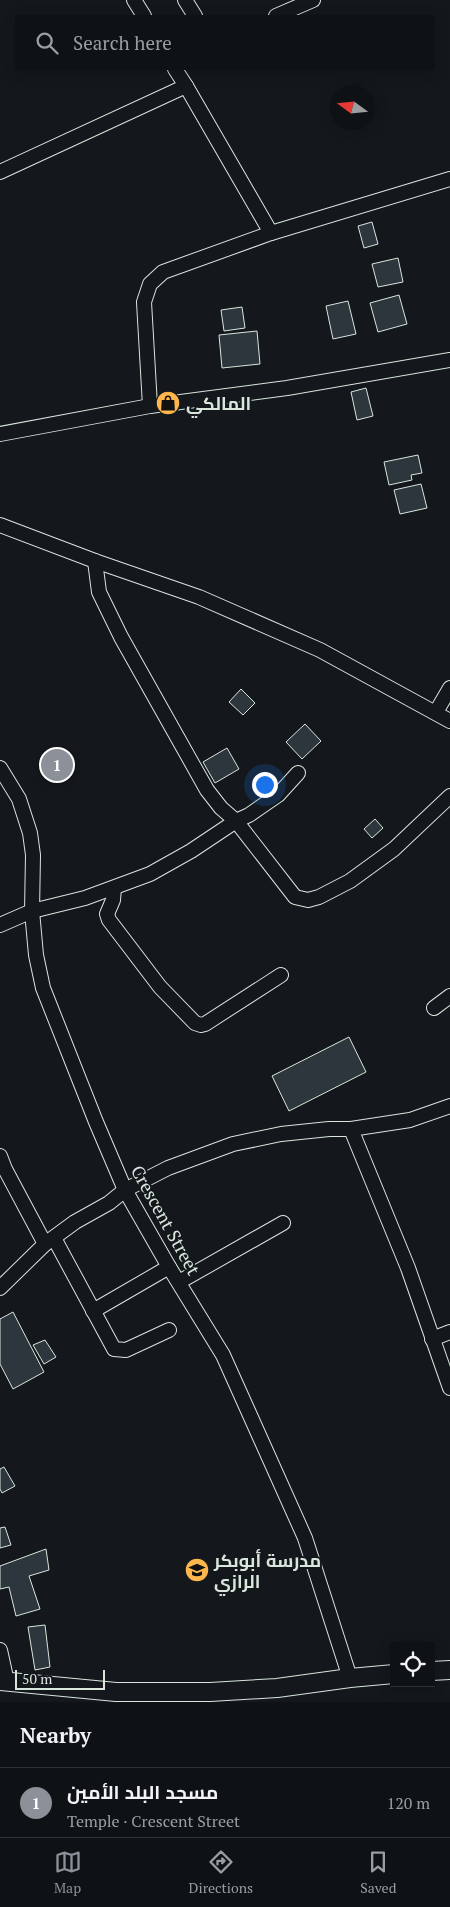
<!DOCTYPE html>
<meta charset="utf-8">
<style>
:root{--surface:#0f1215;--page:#181b1e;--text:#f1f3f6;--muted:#9b9ea0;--line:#2f3234;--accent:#8c9099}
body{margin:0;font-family:"PT Serif",Cairo,serif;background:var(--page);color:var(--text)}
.controls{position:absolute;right:15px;bottom:15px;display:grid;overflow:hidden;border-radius:0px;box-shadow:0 2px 12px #0003}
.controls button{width:45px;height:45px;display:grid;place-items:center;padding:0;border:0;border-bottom:1px solid var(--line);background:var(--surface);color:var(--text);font:25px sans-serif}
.compass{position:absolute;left:330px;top:85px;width:45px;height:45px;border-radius:50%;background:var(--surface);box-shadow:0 2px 12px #0003;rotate:285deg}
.scale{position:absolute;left:15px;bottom:12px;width:90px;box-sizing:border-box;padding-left:5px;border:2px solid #d8e6dc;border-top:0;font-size:14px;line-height:18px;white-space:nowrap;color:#d8e6dc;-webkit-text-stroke:4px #14181c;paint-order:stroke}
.you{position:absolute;left:264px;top:784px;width:18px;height:18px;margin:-12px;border:4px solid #fff;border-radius:50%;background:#1a73e8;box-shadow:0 0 0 8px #1a73e833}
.badge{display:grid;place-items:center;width:32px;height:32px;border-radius:50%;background:var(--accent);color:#fff;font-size:16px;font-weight:700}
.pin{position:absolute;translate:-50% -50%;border:2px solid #fff;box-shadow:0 1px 5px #0006}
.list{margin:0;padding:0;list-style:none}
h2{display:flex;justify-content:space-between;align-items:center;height:65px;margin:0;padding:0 20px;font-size:21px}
h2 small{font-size:16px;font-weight:400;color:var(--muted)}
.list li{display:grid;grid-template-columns:32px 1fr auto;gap:15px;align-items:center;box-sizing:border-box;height:70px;padding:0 20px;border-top:1px solid var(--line)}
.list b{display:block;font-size:19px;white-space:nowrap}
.list p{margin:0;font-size:16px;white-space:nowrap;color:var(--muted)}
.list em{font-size:16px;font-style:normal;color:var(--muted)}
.icon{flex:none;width:28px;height:28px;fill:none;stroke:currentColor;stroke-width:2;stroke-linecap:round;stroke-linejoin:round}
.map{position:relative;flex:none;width:450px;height:1702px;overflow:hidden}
.search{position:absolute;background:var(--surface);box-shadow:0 2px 12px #0003;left:15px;right:15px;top:15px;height:55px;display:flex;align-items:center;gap:12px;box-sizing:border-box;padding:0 18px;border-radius:0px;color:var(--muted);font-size:19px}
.sheet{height:135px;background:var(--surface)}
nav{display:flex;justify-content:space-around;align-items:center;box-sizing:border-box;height:70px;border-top:1px solid var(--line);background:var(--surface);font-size:14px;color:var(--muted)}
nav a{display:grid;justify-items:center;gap:2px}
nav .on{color:var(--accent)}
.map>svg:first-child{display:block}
.building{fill:#2c363c;stroke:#d8e6dc}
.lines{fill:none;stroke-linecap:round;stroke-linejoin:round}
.minor-casing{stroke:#d8e6dc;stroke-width:16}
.major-casing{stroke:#d8e6dc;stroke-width:20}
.minor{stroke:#14181c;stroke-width:14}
.major{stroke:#14181c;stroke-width:18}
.labels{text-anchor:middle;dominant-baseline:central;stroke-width:4;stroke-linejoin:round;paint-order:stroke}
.poi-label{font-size:18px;font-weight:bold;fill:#d8e6dc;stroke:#14181c;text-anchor:start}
.street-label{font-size:18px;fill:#d8e6dc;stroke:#14181c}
</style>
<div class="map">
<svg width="450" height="1702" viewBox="0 0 450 1702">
<rect width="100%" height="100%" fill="#14181c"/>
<g class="building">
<path d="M372 222 378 244 364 248 358 226Z"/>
<path d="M398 258 403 282 378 287 372 264Z"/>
<path d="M399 295 407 324 378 332 370 303Z"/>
<path d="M348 301 356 334 333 339 326 306Z"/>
<path d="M242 307 245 328 224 331 221 310Z"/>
<path d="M257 331 260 364 222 368 219 335Z"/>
<path d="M366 388 373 416 357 420 351 392Z"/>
<path d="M418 455 422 473 411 475 412 480 389 485 384 462Z"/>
<path d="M421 484 427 508 400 514 394 490Z"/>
<path d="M241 689 255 703 243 715 229 702Z"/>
<path d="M305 724 321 741 302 759 286 742Z"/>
<path d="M227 748 239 769 215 783 203 762Z"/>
<path d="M375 819 383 828 372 838 364 829Z"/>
<path d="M349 1037 366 1072 289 1111 272 1076Z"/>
<path d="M13 1312 44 1372 13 1389 0 1364V1319Z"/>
<path d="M45 1340 56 1357 44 1364 33 1345Z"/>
<path d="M4 1467 15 1486 2 1493 0 1489V1469Z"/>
<path d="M5 1527 11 1545 0 1548V1528Z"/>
<path d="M46 1549 49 1570 29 1576 40 1609 16 1616 9 1587 0 1589V1566Z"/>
<path d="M45 1625 50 1667 35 1670 28 1627Z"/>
</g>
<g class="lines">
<g class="minor-casing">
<g id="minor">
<path d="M134 0 144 16"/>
<path d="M185 0 195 16"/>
<path d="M276 16 313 0"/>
<path d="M186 86 271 233"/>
<path d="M0 172 186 86 175 69"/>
<path d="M150 406 144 302 150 284 163 272 271 233 450 179"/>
<path d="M0 434 150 406 287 388 450 360"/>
<path d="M0 525 95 561 199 597 320 650 450 721"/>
<path d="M95 561 99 592 121 637 207 790 221 808 236 821 295 897 308 900 319 897 350 881 394 849 450 796"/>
<path d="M436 712 450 688"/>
<path d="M0 768 19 799 30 833 33 855 32 911 36 955 43 988 96 1122 125 1190 169 1267 223 1355 305 1538 350 1678"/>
<path d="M114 888 113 900 107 914 109 920 160 987 195 1023 201 1025 205 1024 281 975"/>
<path d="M0 925 32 911 85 898 150 874 191 851 236 821 249 815 278 795 298 773"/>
<path d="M434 1008 450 996"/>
<path d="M351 1129 408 1268 450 1388"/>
<path d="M0 1156 5 1169 45 1244"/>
<path d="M54 1238 114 1349 126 1350 169 1330"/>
<path d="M179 1282 283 1223"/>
<path d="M0 1288 45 1244 75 1222 109 1203 125 1190 168 1168 233 1144 281 1134 329 1129H351L410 1120 450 1106"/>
<path d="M93 1311 169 1267"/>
<path d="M432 1339 450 1332"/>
<path d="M0 1650 7 1682"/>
</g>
</g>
<g class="major-casing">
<g id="major">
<path d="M431 1671 450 1670"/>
<path d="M0 1681 116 1692H210L277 1688 350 1678 394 1674"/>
</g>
</g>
<use href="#minor" class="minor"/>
<use href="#major" class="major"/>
</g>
<defs>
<g id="shop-disc" transform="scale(1.25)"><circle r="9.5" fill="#ffb74d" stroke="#14181c"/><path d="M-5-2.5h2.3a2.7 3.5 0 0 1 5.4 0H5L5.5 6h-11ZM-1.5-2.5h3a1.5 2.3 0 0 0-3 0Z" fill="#111"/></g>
<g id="school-disc" transform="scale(1.25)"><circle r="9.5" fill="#ffb74d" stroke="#14181c"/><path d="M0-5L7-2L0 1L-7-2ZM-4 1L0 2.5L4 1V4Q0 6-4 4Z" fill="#111"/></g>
</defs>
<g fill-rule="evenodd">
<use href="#shop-disc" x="168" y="403"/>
<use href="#school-disc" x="197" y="1570"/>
</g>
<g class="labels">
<g class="poi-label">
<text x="186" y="403">المالكي</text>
<text x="214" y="1560">مدرسة أبوبكر<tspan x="214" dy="21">الرازي</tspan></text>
</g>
<g class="street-label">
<text transform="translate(166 1220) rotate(61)">Crescent Street</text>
</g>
</g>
</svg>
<div class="controls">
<button><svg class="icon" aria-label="locate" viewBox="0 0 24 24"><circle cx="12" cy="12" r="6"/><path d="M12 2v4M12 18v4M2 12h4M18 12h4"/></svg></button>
</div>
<svg class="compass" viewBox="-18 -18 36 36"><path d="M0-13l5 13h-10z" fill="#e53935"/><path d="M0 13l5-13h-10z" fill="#9b9ea0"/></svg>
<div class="scale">50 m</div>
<div class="you"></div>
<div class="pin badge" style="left:57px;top:765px">1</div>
<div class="search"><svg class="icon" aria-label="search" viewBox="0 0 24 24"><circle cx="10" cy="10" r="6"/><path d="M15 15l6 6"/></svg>Search here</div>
</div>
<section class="sheet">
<h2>Nearby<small></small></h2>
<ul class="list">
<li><span class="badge">1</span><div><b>مسجد البلد الأمين</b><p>Temple · Crescent Street</p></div><em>120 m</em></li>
</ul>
</section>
<nav>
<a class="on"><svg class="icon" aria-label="map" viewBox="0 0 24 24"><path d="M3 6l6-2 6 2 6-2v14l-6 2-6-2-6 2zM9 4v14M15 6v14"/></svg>Map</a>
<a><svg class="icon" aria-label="directions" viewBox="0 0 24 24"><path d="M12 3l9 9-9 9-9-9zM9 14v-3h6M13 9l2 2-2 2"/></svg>Directions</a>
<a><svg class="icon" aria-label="saved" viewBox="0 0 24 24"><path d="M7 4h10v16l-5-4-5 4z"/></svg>Saved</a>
</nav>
